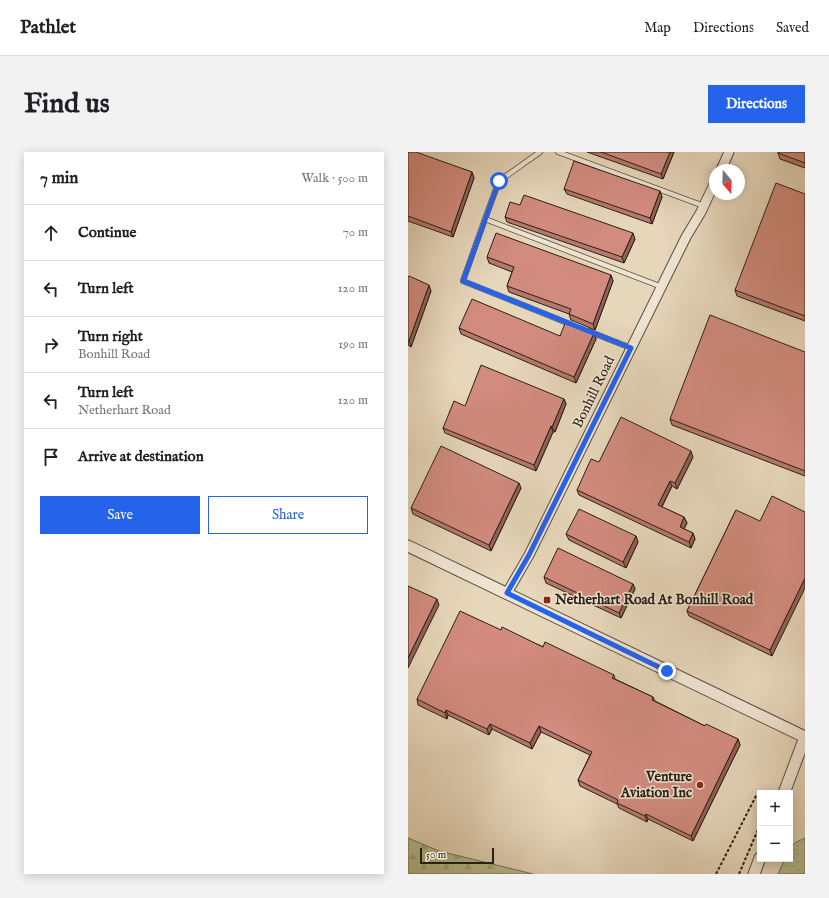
<!DOCTYPE html>
<meta charset="utf-8">
<style>
:root{--surface:#fff;--page:#f2f2f2;--text:#202124;--muted:#757577;--line:#e0e0e0;--accent:#2563eb}
body{margin:0;font-family:"IM FELL English",serif;background:var(--page);color:var(--text)}
.controls{position:absolute;right:12px;bottom:12px;display:grid;overflow:hidden;border-radius:0px;box-shadow:0 2px 10px #0003}
.controls button{width:36px;height:36px;display:grid;place-items:center;padding:0;border:0;border-bottom:1px solid var(--line);background:var(--surface);color:var(--text);font:20px sans-serif}
.compass{position:absolute;left:301px;top:12px;width:36px;height:36px;border-radius:50%;background:var(--surface);box-shadow:0 2px 10px #0003;rotate:161deg}
.scale{position:absolute;left:12px;bottom:10px;width:74px;box-sizing:border-box;padding-left:4px;border:2px solid #292016;border-top:0;font-size:11px;line-height:14px;white-space:nowrap;color:#292016;-webkit-text-stroke:3px #efe4d2;paint-order:stroke}
.stop{position:absolute;width:12px;height:12px;margin:-9px;border:3px solid #2563eb;border-radius:50%;background:#fff}
.stop.end{background:#2563eb;border-color:#fff;box-shadow:0 1px 4px #0008}
.list{margin:0;padding:0;list-style:none}
h2{display:flex;justify-content:space-between;align-items:center;height:52px;margin:0;padding:0 16px;font-size:17px}
h2 small{font-size:13px;font-weight:400;color:var(--muted)}
.list li{display:grid;grid-template-columns:26px 1fr auto;gap:12px;align-items:center;box-sizing:border-box;height:56px;padding:0 16px;border-top:1px solid var(--line)}
.list b{display:block;font-size:15px;white-space:nowrap}
.list p{margin:0;font-size:13px;white-space:nowrap;color:var(--muted)}
.list em{font-size:13px;font-style:normal;color:var(--muted)}
.actions{display:flex;gap:8px;padding:12px 16px}
.actions a{flex:1;padding:9px 0;border:1px solid var(--accent);border-radius:0px;text-align:center;font-size:14px;color:var(--accent)}
.actions .main{background:var(--accent);color:#fff}
.icon{flex:none;width:22px;height:22px;fill:none;stroke:currentColor;stroke-width:2;stroke-linecap:round;stroke-linejoin:round}
.map{position:relative;flex:none;width:397px;height:722px;overflow:hidden;border-radius:0px}
header{display:flex;align-items:center;gap:24px;box-sizing:border-box;height:56px;padding:0 20px;background:var(--surface);border-bottom:1px solid var(--line)}
header strong{font-size:19px}
nav{display:flex;gap:22px;margin-inline-start:auto;font-size:14px}
.intro{display:flex;align-items:center;justify-content:space-between;box-sizing:border-box;height:96px;padding:0 24px}
h1{margin:0;font-size:28px}
.button{padding:10px 18px;border-radius:0px;background:var(--accent);color:#fff;font-size:14px;font-weight:700}
main{display:flex;gap:24px;padding:0 24px}
aside{flex:1;background:var(--surface);border-radius:0px;box-shadow:0 2px 10px #0003}
.map>svg:first-child{display:block}
.forest{fill:url(#forest-firs);stroke:#706e52}
.park{fill:url(#park-dots);stroke:#706e52}
.lines{fill:none;stroke-linecap:round;stroke-linejoin:round}
.service-casing{stroke:#584e3f;stroke-width:6}
.minor-casing{stroke:#584e3f;stroke-width:11}
.tertiary-casing{stroke:#584e3f;stroke-width:13}
.path{stroke:#292016;stroke-width:2;stroke-dasharray:3 2;stroke-linecap:butt}
.service{stroke:#efe4d2;stroke-width:4.5}
.minor{stroke:#efe4d2;stroke-width:9}
.tertiary{stroke:#efe4d2;stroke-width:11}
.wall{fill:#b5786c;stroke:#292016}
.shaded-wall{fill:#936158;stroke:#292016}
.building{fill:#d28b7e;stroke:#292016}
.route{stroke:#2563eb;stroke-width:5}
.poi-dot{fill:#8f2418;stroke:#efe4d2;stroke-width:1.5}
.labels{text-anchor:middle;dominant-baseline:central;stroke-width:3;stroke-linejoin:round;paint-order:stroke}
.street-label{font-size:14px;fill:#292016;stroke:#efe4d2}
.poi-label{font-size:14px;font-weight:bold;fill:#292016;stroke:#efe4d2;text-anchor:start}
</style>
<header>
<strong>Pathlet</strong>
<nav><a>Map</a><a>Directions</a><a>Saved</a></nav>
</header>
<div class="intro"><h1>Find us</h1><a class="button">Directions</a></div>
<main>
<aside>
<h2>7 min<small>Walk · 500 m</small></h2>
<ul class="list">
<li><svg class="icon" aria-label="ahead" viewBox="0 0 24 24"><path d="M12 20V5M6 11l6-6 6 6"/></svg><div><b>Continue</b></div><em>70 m</em></li>
<li><svg class="icon" aria-label="left" viewBox="0 0 24 24"><path d="M17 20v-9H6M10 6l-5 5 5 5"/></svg><div><b>Turn left</b></div><em>120 m</em></li>
<li><svg class="icon" aria-label="right" viewBox="0 0 24 24"><path d="M7 20v-9h11M14 6l5 5-5 5"/></svg><div><b>Turn right</b><p>Bonhill Road</p></div><em>190 m</em></li>
<li><svg class="icon" aria-label="left" viewBox="0 0 24 24"><path d="M17 20v-9H6M10 6l-5 5 5 5"/></svg><div><b>Turn left</b><p>Netherhart Road</p></div><em>120 m</em></li>
<li><svg class="icon" aria-label="arrive" viewBox="0 0 24 24"><path d="M6 21V4h12l-3 4 3 4H6"/></svg><div><b>Arrive at destination</b></div></li>
</ul>
<div class="actions"><a class="main">Save</a><a>Share</a></div>
</aside>
<div class="map">
<svg width="397" height="722" viewBox="0 0 397 722">
<defs>
<pattern id="forest-firs" width="22" height="20" patternUnits="userSpaceOnUse"><rect width="22" height="20" fill="#b6bd8f"/><path d="M5 1l3.5 6h-7zM16 11l3.5 6h-7z" fill="#9ca27b"/></pattern>
<pattern id="park-dots" width="8" height="8" patternUnits="userSpaceOnUse"><rect width="8" height="8" fill="#b6bd8f"/><path d="M2 2h.1M6 6h.1" fill="none" stroke="#9ca27b" stroke-width="1.8" stroke-linecap="round"/></pattern>
</defs>
<rect width="100%" height="100%" fill="#e6d6ba"/>
<filter id="stains"><feTurbulence type="fractalNoise" baseFrequency=".005" numOctaves="4"/><feColorMatrix values="0 0 0 0 .2 0 0 0 0 .09 0 0 0 0 .02 0 0 0 .5 -.17"/></filter>
<radialGradient id="worn" r=".72"><stop offset=".6" stop-color="#630" stop-opacity="0"/><stop offset="1" stop-color="#630" stop-opacity=".3"/></radialGradient>
<path class="forest" d="M0 686 31 699 125 722H0Z"/>
<path class="park" d="M397 686V722H370L377 707H382C382 692 384 692 397 686Z"/>
<g class="lines">
<g class="service-casing">
<g id="service">
<path d="M132 0 91 29 77 67 254 135"/>
<path d="M150 0 296 54"/>
<path d="M77 67 55 129 162 172"/>
<path d="M180 179 223 196"/>
</g>
</g>
<g class="minor-casing">
<g id="minor">
<path d="M313 18 321 0"/>
<path d="M99 441 121 403 278 85 293 60 307 30"/>
</g>
</g>
<g class="tertiary-casing">
<g id="tertiary">
<path d="M0 394 397 585"/>
<path d="M376 641 397 585"/>
<path d="M346 722 352 706"/>
</g>
</g>
<g class="path">
<path d="M308 722 349 642 352 641"/>
<path d="M331 722 352 673"/>
</g>
<use href="#service" class="service"/>
<use href="#minor" class="minor"/>
<use href="#tertiary" class="tertiary"/>
</g>
<g class="wall">
<path d="M0 0 64 20 66 26 45 85 0 69Z"/>
<path d="M179 0H266L255 27Z"/>
<path d="M397 0V16L372 7 370 1Z"/>
<path d="M156 37 252 39 254 45 244 72 159 42Z"/>
<path d="M397 42V169L329 144 327 138Z"/>
<path d="M112 53 227 87 216 111 99 70 97 65Z"/>
<path d="M79 105 203 123 205 129 187 178 163 168 161 162 101 140 99 134 104 120 81 111Z"/>
<path d="M0 125 23 139 3 195 0 193Z"/>
<path d="M51 176 152 184 186 181 188 187 168 231 53 182Z"/>
<path d="M397 200V324L264 273 262 267Z"/>
<path d="M156 247 158 252 147 280H145L128 319 37 281 35 276 57 254Z"/>
<path d="M285 305 269 337 264 334 254 355 276 365 279 371 276 377 285 381 287 387 283 396 171 343 169 338Z"/>
<path d="M113 336 83 399 5 362 3 356Z"/>
<path d="M328 358 364 504 281 464 279 459Z"/>
<path d="M158 382 228 384 230 390 218 416 161 388Z"/>
<path d="M136 425 225 432 227 437 213 466 138 431Z"/>
<path d="M93 478 206 523 207 527 245 545 247 549 297 574 330 587 332 593 285 689 240 667 239 670 211 656 209 652 172 634 170 628 182 603 133 580 124 597 84 577 81 583 40 563 39 567 10 553 9 547Z"/>
</g>
<g class="shaded-wall">
<path d="M262 0H266L255 27 253 22Z"/>
<path d="M64 20 66 26 45 85 43 80Z"/>
<path d="M252 39 254 45 244 72 242 66Z"/>
<path d="M225 81 227 87 216 111 214 105Z"/>
<path d="M203 123 205 129 187 178 185 172Z"/>
<path d="M21 133 23 139 3 195 1 189Z"/>
<path d="M186 181 188 187 168 231 166 225Z"/>
<path d="M156 247 158 252 147 280 144 275Z"/>
<path d="M143 274 145 280 128 319 126 313Z"/>
<path d="M283 299 285 305 269 337 267 331Z"/>
<path d="M262 329 264 334 252 358 250 353Z"/>
<path d="M111 331 113 336 83 399 81 393Z"/>
<path d="M276 365 279 371 274 381 272 375Z"/>
<path d="M285 381 287 387 283 396 281 390Z"/>
<path d="M228 384 230 390 218 416 215 410Z"/>
<path d="M397 426V436L364 504 362 498Z"/>
<path d="M225 432 227 437 213 466 211 461Z"/>
<path d="M29 447 31 453 0 516V506Z"/>
<path d="M38 558 40 563 39 567 37 561Z"/>
<path d="M82 572 84 577 81 583 79 577Z"/>
<path d="M131 574 133 580 124 597 122 591Z"/>
<path d="M330 587 332 593 285 689 283 684Z"/>
<path d="M238 662 240 667 239 670 237 664Z"/>
</g>
<g class="building">
<path d="M0 0H8L64 20 43 80 0 64Z"/>
<path d="M193 0H262L253 22Z"/>
<path d="M370 0H397V11L370 1Z"/>
<path d="M166 9 252 39 242 66 156 37Z"/>
<path d="M368 31 397 42V164L327 138Z"/>
<path d="M116 43 225 81 214 105 97 65 102 50 112 53Z"/>
<path d="M88 81 203 123 185 172 161 162 163 157 99 134 106 115 79 105Z"/>
<path d="M1 124 21 133 1 189H0V125Z"/>
<path d="M64 147 152 184 158 169 186 181 166 225 51 176Z"/>
<path d="M302 163 397 200V319L262 267Z"/>
<path d="M73 213 156 247 144 275 143 274 126 313 35 276 46 249 57 254Z"/>
<path d="M213 265 283 299 267 331 262 329 250 353 276 365 272 375 285 381 281 390 169 338 183 307 191 310Z"/>
<path d="M33 294 111 331 81 393 3 356Z"/>
<path d="M364 344 397 360V426L362 498 279 459 328 358 352 369Z"/>
<path d="M171 357 228 384 215 410 158 382Z"/>
<path d="M150 396 225 432 211 461 136 425Z"/>
<path d="M0 434 29 447 0 506Z"/>
<path d="M52 459 93 478 94 475 135 495 137 490 206 523 204 526 245 545 244 548 297 574 298 572 330 587 283 684 238 662 237 664 209 651 210 648 170 628 184 600 131 574 122 591 82 572 79 577 38 558 37 561 9 547Z"/>
</g>
<g class="lines">
<path class="route" d="M91 29 55 129 223 196 121 403 99 441 259 519"/>
</g>
<g class="poi-dot">
<rect x="135" y="444" width="8" height="8" rx="2"/>
<circle cx="292" cy="633" r="4"/>
</g>
<g class="labels">
<g class="street-label">
<text transform="translate(186 240) rotate(-64)">Bonhill Road</text>
</g>
<g class="poi-label">
<text x="147" y="448">Netherhart Road At Bonhill Road</text>
<text x="284" y="625" text-anchor="end">Venture<tspan x="284" dy="16">Aviation Inc</tspan></text>
</g>
</g>
<rect width="100%" height="100%" filter="url(#stains)"/>
<rect width="100%" height="100%" fill="url(#worn)"/>
</svg>
<div class="controls">
<button>+</button>
<button>−</button>
</div>
<svg class="compass" viewBox="-18 -18 36 36"><path d="M0-13l5 13h-10z" fill="#e53935"/><path d="M0 13l5-13h-10z" fill="#757577"/></svg>
<div class="scale">50 m</div>
<div class="stop" style="left:91px;top:29px"></div>
<div class="stop end" style="left:259px;top:519px"></div>
</div>
</main>
